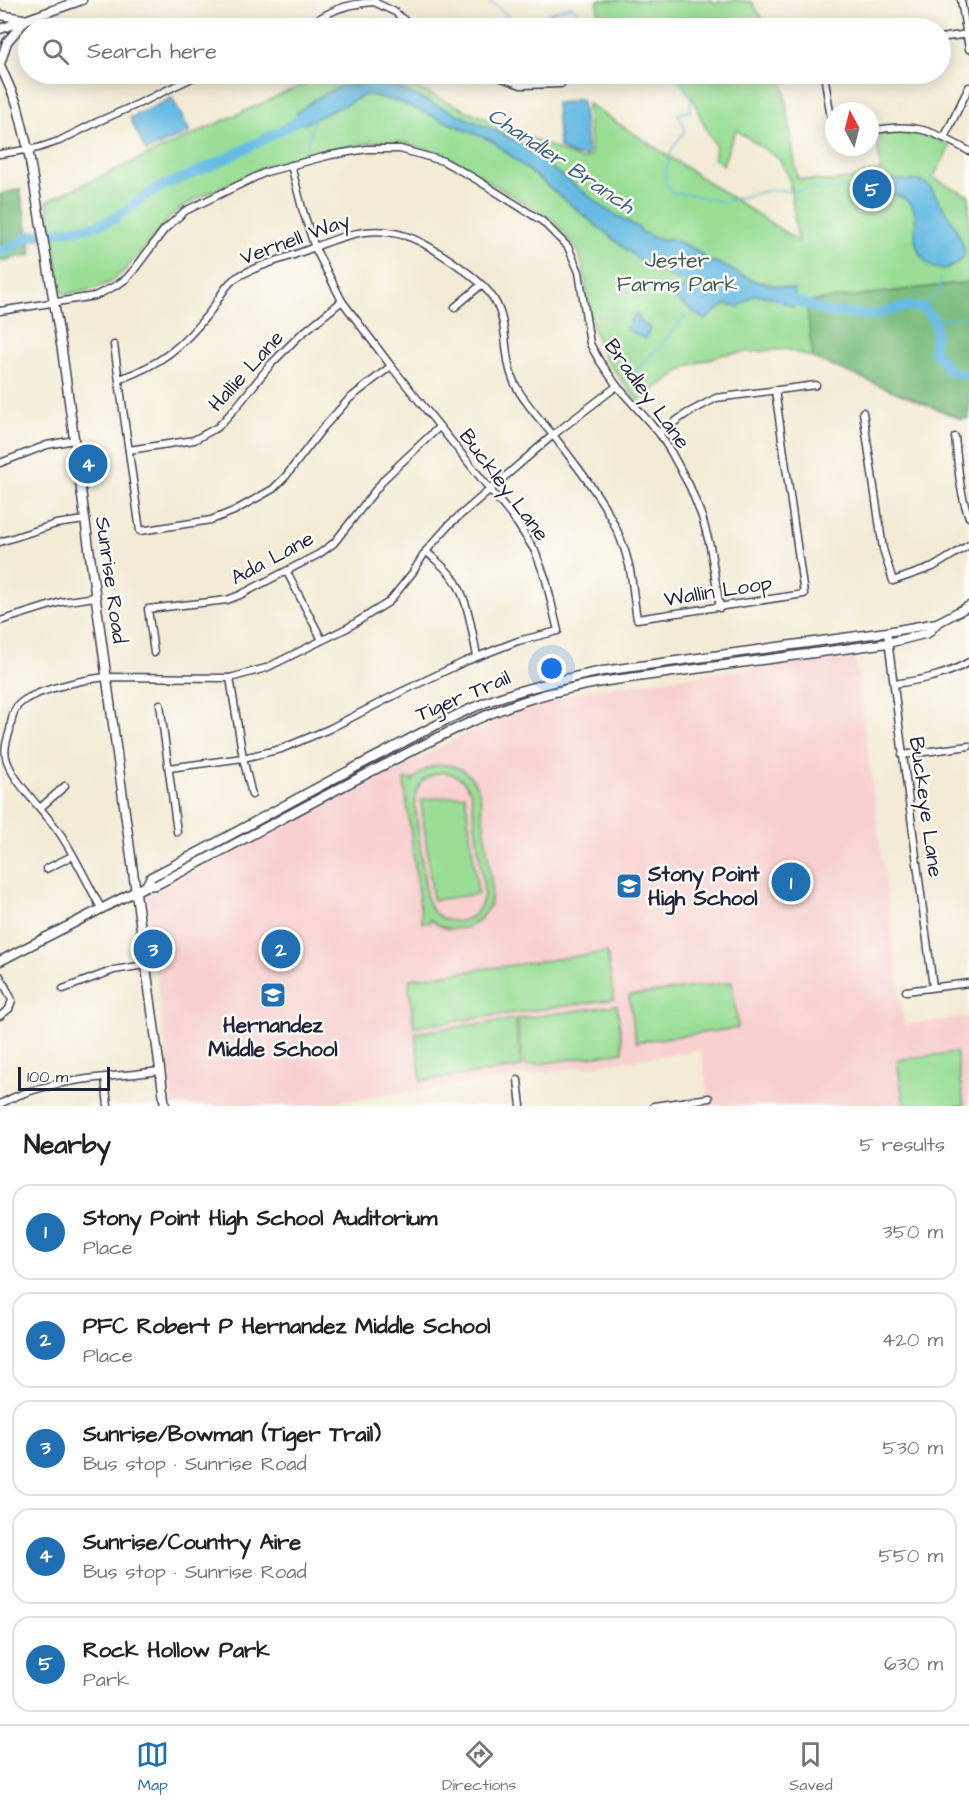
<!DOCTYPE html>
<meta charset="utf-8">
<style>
:root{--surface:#fff;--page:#f2f2f2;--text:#222;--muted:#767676;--line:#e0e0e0;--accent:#1f6fb2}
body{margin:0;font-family:"Architects Daughter",sans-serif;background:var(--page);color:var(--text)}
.compass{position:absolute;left:825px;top:102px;width:54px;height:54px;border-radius:50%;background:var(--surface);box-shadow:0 3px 15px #0003;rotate:353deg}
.scale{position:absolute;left:18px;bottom:15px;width:92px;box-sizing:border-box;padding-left:6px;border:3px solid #22223b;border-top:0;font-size:16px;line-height:21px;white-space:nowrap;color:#22223b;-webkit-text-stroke:4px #fdfcf7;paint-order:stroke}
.you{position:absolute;left:552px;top:669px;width:21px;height:21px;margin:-15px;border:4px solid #fff;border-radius:50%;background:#1a73e8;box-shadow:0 0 0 9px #1a73e833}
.badge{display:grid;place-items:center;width:39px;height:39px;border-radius:50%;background:var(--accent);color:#fff;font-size:20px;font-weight:700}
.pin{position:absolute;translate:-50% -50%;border:3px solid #fff;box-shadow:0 2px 6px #0006}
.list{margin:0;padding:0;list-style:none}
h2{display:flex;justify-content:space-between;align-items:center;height:78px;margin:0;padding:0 24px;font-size:26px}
h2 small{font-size:20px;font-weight:400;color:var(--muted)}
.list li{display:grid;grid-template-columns:39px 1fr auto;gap:18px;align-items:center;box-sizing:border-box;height:96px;margin:0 12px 12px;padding:0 12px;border:2px solid var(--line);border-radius:18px}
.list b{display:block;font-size:22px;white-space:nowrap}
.list p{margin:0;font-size:20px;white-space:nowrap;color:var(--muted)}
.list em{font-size:20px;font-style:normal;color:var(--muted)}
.icon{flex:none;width:33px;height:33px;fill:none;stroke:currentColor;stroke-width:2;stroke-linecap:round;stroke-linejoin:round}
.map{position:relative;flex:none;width:969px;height:1106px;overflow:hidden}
.search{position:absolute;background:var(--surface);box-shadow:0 3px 15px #0003;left:18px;right:18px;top:18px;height:66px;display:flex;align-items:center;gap:15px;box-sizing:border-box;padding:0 21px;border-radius:33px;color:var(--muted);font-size:22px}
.sheet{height:618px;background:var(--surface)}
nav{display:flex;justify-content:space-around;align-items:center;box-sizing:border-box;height:84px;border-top:2px solid var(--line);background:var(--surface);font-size:16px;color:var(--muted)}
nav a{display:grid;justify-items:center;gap:3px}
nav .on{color:var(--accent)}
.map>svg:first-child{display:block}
.built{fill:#f7d0cf}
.green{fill:#9ade96;stroke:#5e8068;stroke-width:1.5;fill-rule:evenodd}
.forest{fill:#7bbd7f;stroke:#4e705d;stroke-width:1.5}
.water{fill:#66bbe3;stroke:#446e8f;stroke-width:1.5}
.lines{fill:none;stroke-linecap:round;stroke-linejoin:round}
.stream{stroke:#66bbe3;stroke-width:1.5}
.river{stroke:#66bbe3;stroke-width:10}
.street-casing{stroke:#414052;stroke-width:9}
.secondary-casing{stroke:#414052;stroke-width:11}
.street{stroke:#fff;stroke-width:6}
.secondary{stroke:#fff;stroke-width:8}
.labels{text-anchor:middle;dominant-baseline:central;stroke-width:5;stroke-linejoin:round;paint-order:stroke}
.street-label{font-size:21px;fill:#22223b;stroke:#fdfcf7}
.park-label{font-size:21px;fill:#465a56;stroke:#fdfcf7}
.poi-label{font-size:21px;font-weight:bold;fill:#22223b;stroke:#fdfcf7;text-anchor:start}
.water-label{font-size:22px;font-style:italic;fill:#3d5f7e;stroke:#fdfcf7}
</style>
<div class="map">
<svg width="969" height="1106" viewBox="0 0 969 1106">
<rect width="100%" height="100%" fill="#fdfcf7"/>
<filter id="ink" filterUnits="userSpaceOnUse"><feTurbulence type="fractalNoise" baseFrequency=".0167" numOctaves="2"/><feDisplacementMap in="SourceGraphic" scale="12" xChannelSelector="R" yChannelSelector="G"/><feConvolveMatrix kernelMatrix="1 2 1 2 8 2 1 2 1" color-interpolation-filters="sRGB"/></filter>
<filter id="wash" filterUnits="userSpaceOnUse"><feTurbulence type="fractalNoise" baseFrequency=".008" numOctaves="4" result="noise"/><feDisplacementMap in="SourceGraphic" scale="24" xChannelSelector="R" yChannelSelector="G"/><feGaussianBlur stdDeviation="1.35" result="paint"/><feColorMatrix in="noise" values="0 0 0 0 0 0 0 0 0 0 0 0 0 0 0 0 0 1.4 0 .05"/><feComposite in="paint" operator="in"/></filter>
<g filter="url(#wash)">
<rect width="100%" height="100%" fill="#f3ebd5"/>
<path class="built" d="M855 655 904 1025 969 1017V1106H710L701 1050 306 1106H173L147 896 476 729 526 707 594 689Z"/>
<g class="green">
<path d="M598 0H711L714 3 737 0 752 2 767 28H610C599 22 596 12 598 0Z"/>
<path d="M326 74H400L397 80 581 160 591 156 587 103 798 241 789 177 779 159 736 130 730 144 723 165 714 158 716 147 701 119 695 103 675 74H782L797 178C813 181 833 182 849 179 860 176 870 172 881 170L876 135C907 129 922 132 950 146L933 178 969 196V282L807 302 813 358 786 349 724 354 687 366 638 401 604 358 592 324 583 266 578 251 553 220 446 156 402 142H379L343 147 265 166 194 200 178 210 168 219 126 269 110 282 92 290 68 294 61 292 47 201Z"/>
<path d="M445 765C463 766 476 778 480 796L492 888 490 905 480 919 466 928 448 929 438 925 430 919V922L422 923 404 780 411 779 412 782C421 771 430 765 445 765ZM444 772C458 774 466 781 471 793L484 889C485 925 441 934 427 901L415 805C414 786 426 774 444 772Z"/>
<path d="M465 795 478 894 433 900 421 800Z"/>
<path d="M607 952 614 999 414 1027 409 986 410 979Z"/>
<path d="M732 982 738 1028 636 1042 629 996Z"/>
<path d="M617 1005 623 1052 524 1066 517 1019Z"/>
<path d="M515 1019 521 1067 421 1081 415 1033Z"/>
<path d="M956 1052 964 1106H904L897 1060Z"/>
</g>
<g class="forest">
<path d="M20 189 32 255 0 261V194Z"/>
<path d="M969 282V418L961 419 813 358 806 302Z"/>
</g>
<g class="water">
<path d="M365 81 398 88 511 138 609 211 638 227 642 232 662 241 670 238 697 250 709 263 714 261 752 280 795 290 793 307 771 297 754 295 738 307 726 304 705 320 676 299 679 292 689 282 677 280 643 263 492 141 402 103 367 94 304 124 296 113 317 98 341 86H356Z"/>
<path d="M172 98 190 132 146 151 130 118Z"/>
<path d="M576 99 582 101 588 154C578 160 569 153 559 147L556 103 570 102Z"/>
<path d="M894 180 922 181 930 187 954 224 964 247V256C958 263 949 270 940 269 928 269 918 254 916 243 913 230 920 212 909 202 899 193 884 194 872 194L870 191C874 182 885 182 894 180Z"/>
<path d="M635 314 640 316 638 320 651 328 645 339 626 329Z"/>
</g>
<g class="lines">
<g class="stream">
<path d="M488 0C501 11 508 11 513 28"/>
<path d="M540 28C544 13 558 9 572 6L577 10 576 20C582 26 592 29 600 25L611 28"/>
<path d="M675 74 691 98 690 111 678 114 685 128 684 132 673 147 665 173V182L672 193 693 195 722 202 766 191 864 189"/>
<path d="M307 147 314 119"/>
<path d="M923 308 940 289V277"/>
<path d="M934 320 969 316"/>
<path d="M625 379 651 356 691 311"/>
</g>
<g class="river">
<path d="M0 253 30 236 90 227 116 218 152 191 219 162 282 130 311 113"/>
<path d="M782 296 828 312 874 315 907 306 923 308 934 320 936 332 933 349 950 372 969 375"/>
</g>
</g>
</g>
<g filter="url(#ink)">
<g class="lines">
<g class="street-casing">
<g id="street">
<path d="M961 0 969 49"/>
<path d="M374 2 395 12 413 28"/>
<path d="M304 28C330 11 343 4 374 2L375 0"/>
<path d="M940 38 968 34"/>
<path d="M490 74 521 85 561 84"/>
<path d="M824 74 834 138"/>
<path d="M870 131C915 122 930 130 969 151"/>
<path d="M944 138 969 87"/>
<path d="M0 154 38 148 59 141 97 122 138 104 200 74"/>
<path d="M455 307 481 285"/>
<path d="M0 311 95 296 117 285 126 279 134 270 164 230 185 211 266 172 331 155 367 149H400L443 161 474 178 542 221 568 247 579 272 590 344 599 360 617 386 659 433 671 452 690 487 702 517 710 546 720 608"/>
<path d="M114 345 140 531 211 520 234 511 273 489 286 476 322 429 349 399 391 366"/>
<path d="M120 379C161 364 182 347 209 313 218 302 222 289 233 280 249 268 278 261 296 254 317 247 343 234 365 232 378 230 393 232 406 236 428 243 477 276 491 295 511 321 501 358 516 386 527 407 546 425 560 444 589 482 618 518 629 565 633 583 634 602 637 619L804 594 775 390"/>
<path d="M863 412 883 549 893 581 933 567 969 545"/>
<path d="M659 433 686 414 716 398 816 385"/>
<path d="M955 437C958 463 959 492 969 517"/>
<path d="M129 450 194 440 218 427 238 405 271 364 299 336 342 301"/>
<path d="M0 463 47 445 74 440"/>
<path d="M0 542 56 524 85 520"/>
<path d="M426 551C436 561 449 570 456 582 469 604 472 632 477 656"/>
<path d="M287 572 322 640"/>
<path d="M0 621 61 602 95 597"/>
<path d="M887 632 933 987"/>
<path d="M154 653 148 609 227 600 240 595 319 554 334 543 385 478 439 427"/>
<path d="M230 678 243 758 252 795"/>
<path d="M894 684C921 680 945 676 969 662"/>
<path d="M160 704 177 832"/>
<path d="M902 755 969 746"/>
<path d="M169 768 243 758 281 749 329 729 401 692 464 662 518 641 558 631 546 580 535 551 517 523 391 366 342 301 315 248 302 208 291 165"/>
<path d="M40 808 65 786"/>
<path d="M46 869 72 856"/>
<path d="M101 908C88 884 76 858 61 835 46 812 16 786 7 761 3 750 7 740 10 730 11 723 12 714 16 708 26 691 87 679 106 677L230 678 266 668 347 628 389 602 413 572 426 551 450 524 553 435 617 386"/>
<path d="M0 976 12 1000 9 1009 0 1016"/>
<path d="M63 989 114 970 145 965"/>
<path d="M906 991 969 983"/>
<path d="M105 1078 108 1106"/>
<path d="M518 1080 521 1106"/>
<path d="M0 1104C46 1078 109 1078 160 1071"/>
<path d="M654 1106 709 1098"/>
</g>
</g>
<g class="secondary-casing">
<g id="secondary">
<path d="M0 15 23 19"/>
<path d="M0 29 82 0"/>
<path d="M0 64 7 42 24 22"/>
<path d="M0 65 17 104 28 149 62 350 165 1106"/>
<path d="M146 886 151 877C229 837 305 793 383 753 421 733 458 712 498 698 532 686 568 678 603 671L887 632 937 623 969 606"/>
<path d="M0 961 136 891 146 886 156 885C233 846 309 803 386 764 432 740 478 716 527 700 553 691 580 686 607 681L888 643 928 633 937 623"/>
</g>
</g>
<use href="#street" class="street"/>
<use href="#secondary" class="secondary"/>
</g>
</g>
<defs>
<g id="school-square" transform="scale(1.35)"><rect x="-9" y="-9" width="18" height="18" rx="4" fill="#1f6fb2" stroke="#fdfcf7"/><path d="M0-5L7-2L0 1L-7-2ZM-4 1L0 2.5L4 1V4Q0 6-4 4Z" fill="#fff"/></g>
</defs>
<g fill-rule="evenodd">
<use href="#school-square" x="629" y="886"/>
<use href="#school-square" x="273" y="995"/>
</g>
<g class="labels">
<g class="street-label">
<text transform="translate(295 239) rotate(-20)">Vernell Way</text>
<text transform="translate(246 371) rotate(-48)">Hallie Lane</text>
<text transform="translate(647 394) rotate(54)">Bradley Lane</text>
<text transform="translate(504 485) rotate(53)">Buckley Lane</text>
<text transform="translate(272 558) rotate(-28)">Ada Lane</text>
<text transform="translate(111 580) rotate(82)">Sunrise Road</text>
<text transform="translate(718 591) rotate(-9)">Wallin Loop</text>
<text transform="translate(463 696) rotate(-23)">Tiger Trail</text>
<text transform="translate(926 807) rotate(82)">Buckeye Lane</text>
</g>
<g class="park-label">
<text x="677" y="260">Jester<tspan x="677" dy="24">Farms Park</tspan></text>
</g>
<g class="poi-label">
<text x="648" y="874">Stony Point<tspan x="648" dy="24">High School</tspan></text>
<text x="273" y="1025" text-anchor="middle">Hernandez<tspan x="273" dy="24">Middle School</tspan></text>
</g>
<g class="water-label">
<text transform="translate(561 161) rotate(34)">Chandler Branch</text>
</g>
</g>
</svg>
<svg class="compass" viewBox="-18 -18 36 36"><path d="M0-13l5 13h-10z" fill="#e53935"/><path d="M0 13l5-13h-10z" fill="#767676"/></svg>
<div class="scale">100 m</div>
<div class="you"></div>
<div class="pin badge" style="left:791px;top:882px">1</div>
<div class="pin badge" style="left:281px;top:949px">2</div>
<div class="pin badge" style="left:153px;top:949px">3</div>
<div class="pin badge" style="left:88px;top:464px">4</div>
<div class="pin badge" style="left:872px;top:189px">5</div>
<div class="search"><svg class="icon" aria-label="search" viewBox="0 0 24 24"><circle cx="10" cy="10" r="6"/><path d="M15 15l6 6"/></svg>Search here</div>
</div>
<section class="sheet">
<h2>Nearby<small>5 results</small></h2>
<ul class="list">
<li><span class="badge">1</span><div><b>Stony Point High School Auditorium</b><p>Place</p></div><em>350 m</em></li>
<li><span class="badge">2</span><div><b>PFC Robert P Hernandez Middle School</b><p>Place</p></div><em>420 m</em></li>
<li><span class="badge">3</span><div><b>Sunrise/Bowman (Tiger Trail)</b><p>Bus stop · Sunrise Road</p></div><em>530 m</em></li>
<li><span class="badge">4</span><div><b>Sunrise/Country Aire</b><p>Bus stop · Sunrise Road</p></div><em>550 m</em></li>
<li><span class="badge">5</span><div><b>Rock Hollow Park</b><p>Park</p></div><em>630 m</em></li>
</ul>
</section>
<nav>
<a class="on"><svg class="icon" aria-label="map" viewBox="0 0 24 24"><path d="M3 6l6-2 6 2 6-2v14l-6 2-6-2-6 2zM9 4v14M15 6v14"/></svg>Map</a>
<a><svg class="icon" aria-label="directions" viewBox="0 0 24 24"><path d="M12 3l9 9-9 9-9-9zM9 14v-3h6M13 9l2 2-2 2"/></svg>Directions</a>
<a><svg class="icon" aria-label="saved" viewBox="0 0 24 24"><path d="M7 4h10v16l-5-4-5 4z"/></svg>Saved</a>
</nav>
